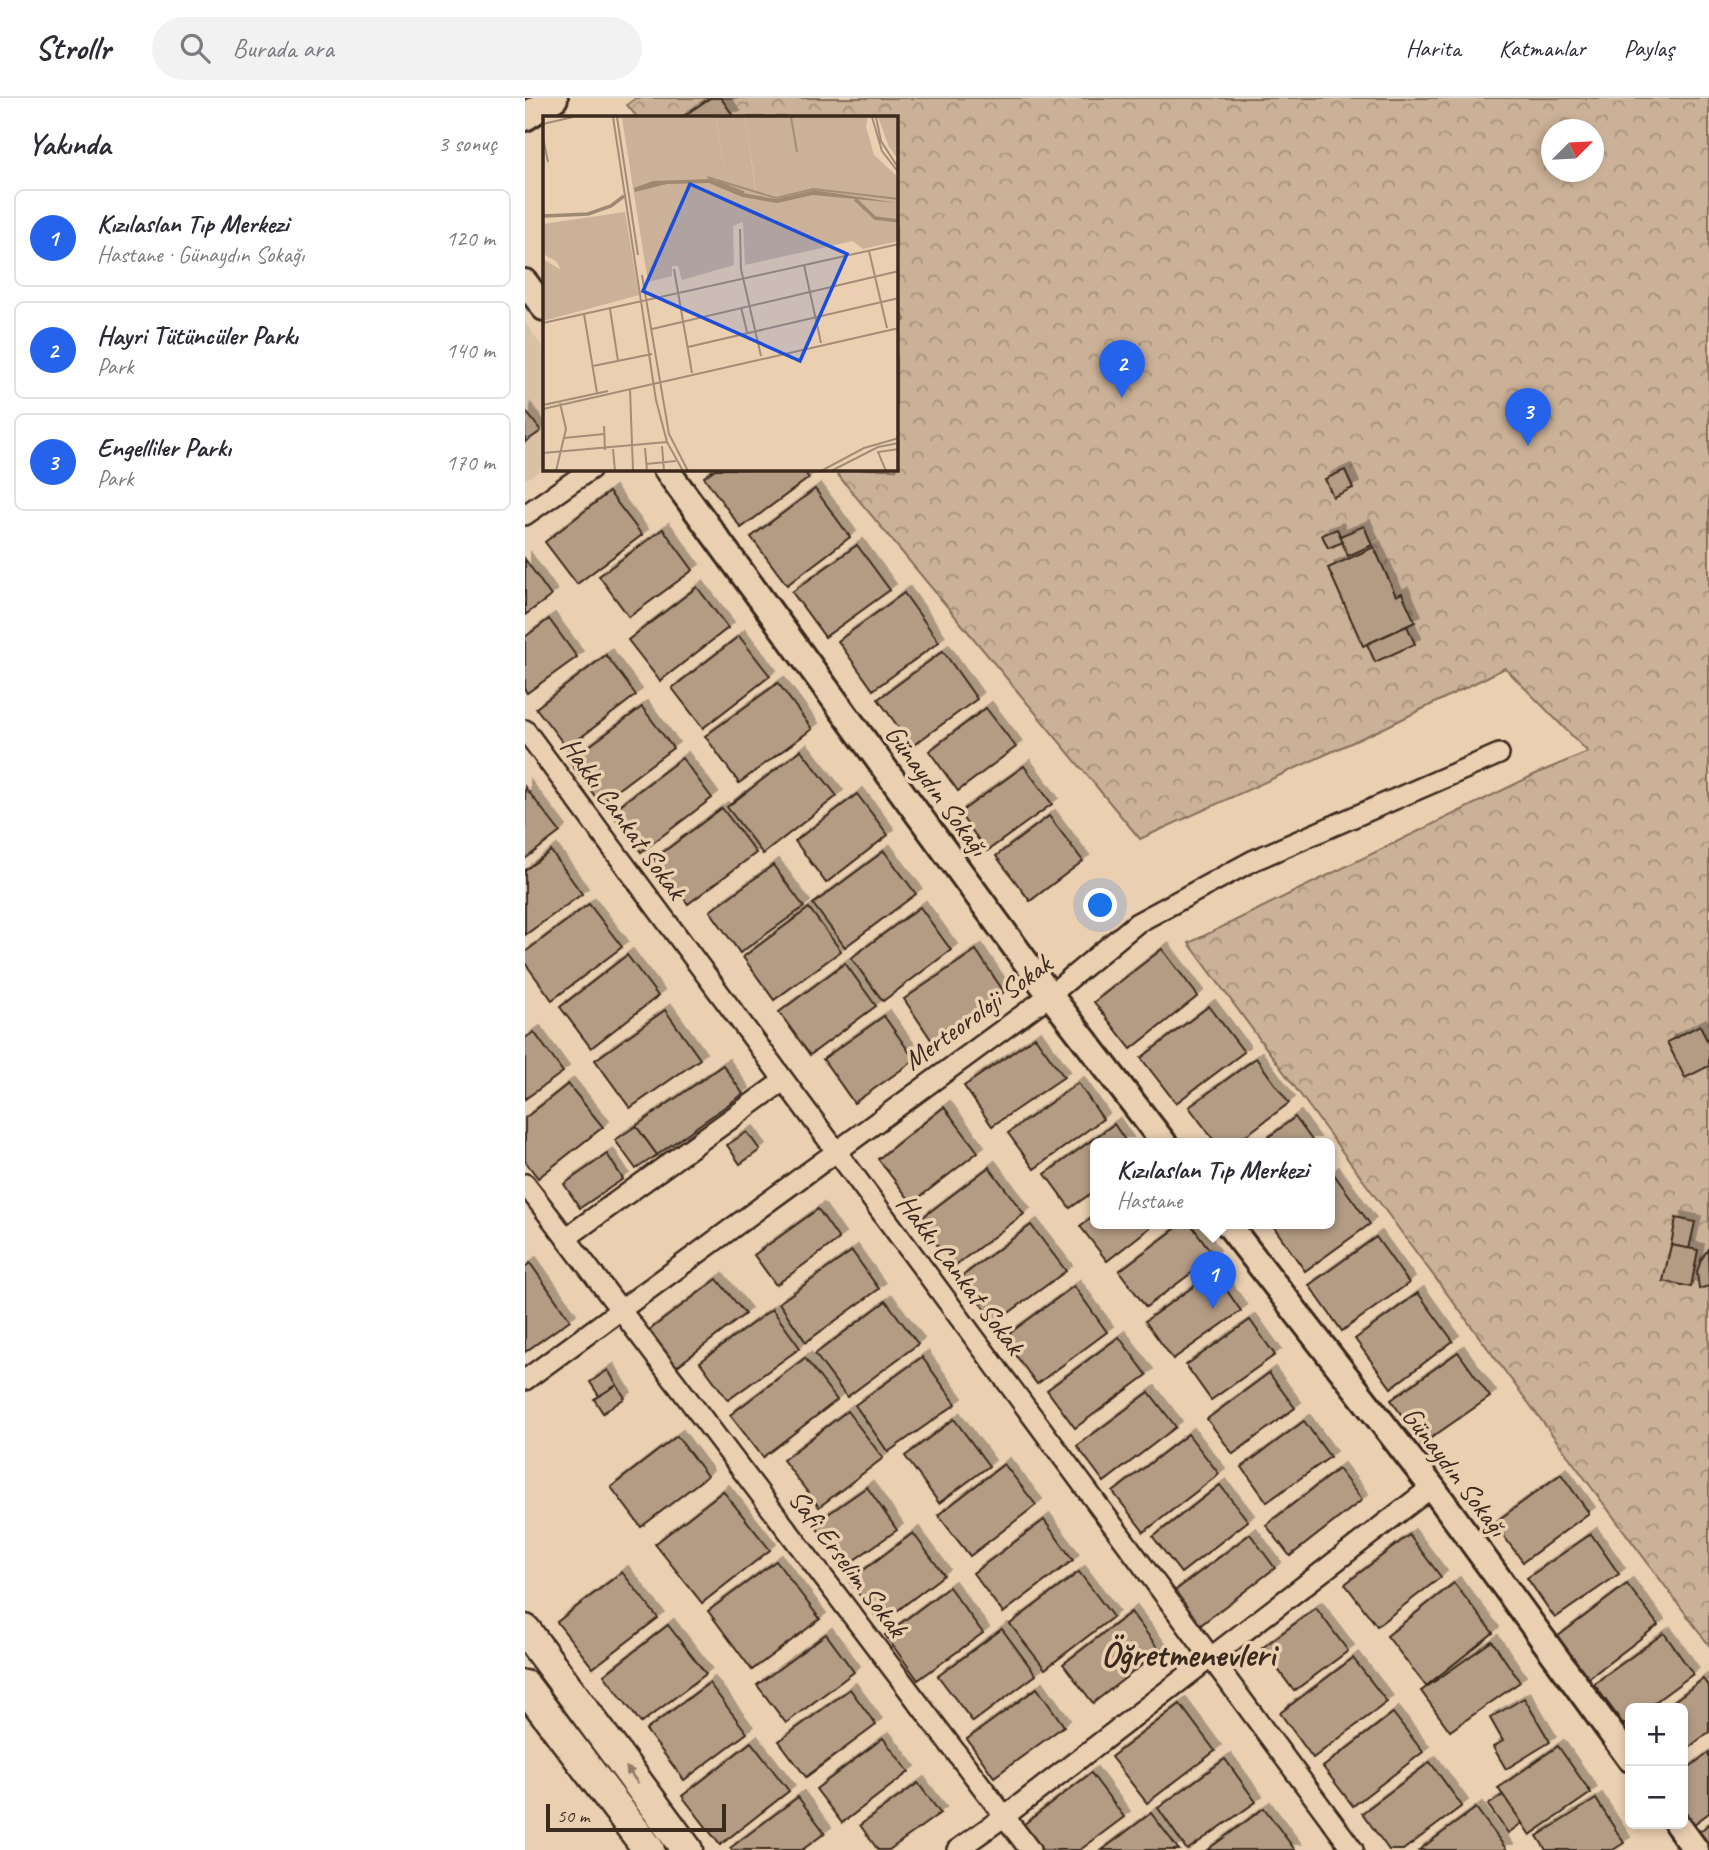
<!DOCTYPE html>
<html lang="tr">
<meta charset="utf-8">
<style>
:root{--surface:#fff;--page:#f2f2f3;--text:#2b2b33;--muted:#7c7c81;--line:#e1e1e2;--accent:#2563eb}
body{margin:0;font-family:Caveat,sans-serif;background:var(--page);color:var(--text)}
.controls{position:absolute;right:21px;bottom:21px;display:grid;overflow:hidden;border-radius:10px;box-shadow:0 4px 10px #0003}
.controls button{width:63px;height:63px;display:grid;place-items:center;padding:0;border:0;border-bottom:2px solid var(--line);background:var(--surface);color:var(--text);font:35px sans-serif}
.compass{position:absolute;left:1016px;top:21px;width:63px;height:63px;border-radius:50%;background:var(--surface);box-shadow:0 4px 10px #0003;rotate:66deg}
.scale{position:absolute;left:21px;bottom:18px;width:180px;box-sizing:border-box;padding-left:7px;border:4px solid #3b2a1e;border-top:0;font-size:19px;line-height:24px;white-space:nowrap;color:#3b2a1e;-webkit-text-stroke:5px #eacfb1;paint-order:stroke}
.you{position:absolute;left:576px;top:808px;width:24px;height:24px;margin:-18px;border:5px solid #fff;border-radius:50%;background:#1a73e8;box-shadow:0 0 0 10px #1a73e833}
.badge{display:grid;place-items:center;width:46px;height:46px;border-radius:50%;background:var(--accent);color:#fff;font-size:23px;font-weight:700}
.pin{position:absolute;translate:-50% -58px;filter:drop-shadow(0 2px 4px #0008)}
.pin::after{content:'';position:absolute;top:37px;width:24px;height:21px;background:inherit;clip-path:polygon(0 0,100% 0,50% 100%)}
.popup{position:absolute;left:565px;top:1040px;width:245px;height:91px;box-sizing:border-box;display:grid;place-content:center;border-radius:10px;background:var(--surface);filter:drop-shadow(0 2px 5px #0005);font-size:23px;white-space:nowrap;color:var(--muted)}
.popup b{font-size:26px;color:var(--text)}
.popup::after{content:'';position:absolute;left:50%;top:100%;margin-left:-14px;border:14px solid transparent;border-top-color:var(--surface)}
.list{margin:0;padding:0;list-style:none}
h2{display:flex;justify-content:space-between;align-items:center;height:91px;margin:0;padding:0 28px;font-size:30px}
h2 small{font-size:23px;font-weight:400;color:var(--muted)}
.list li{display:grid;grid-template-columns:46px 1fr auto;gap:21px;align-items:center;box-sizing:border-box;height:98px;margin:0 14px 14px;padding:0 14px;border:2px solid var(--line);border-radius:10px}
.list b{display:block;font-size:26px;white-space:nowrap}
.list p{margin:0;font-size:23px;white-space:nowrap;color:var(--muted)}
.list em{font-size:23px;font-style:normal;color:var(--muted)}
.icon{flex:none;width:38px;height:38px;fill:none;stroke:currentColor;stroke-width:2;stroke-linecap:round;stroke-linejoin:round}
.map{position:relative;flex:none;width:1184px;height:1752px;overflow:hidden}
header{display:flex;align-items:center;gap:42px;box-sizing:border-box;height:98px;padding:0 35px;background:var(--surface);border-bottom:2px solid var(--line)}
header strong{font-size:33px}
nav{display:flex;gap:38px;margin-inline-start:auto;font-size:24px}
.search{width:490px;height:63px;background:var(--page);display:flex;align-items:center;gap:18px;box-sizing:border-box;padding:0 24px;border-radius:38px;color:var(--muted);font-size:26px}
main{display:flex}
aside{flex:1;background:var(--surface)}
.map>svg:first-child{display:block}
.built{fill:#dac0a4}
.park{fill:url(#park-crowns);stroke:#836e5a;stroke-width:2;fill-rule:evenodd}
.building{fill:#b49c84;stroke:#3b2a1e;stroke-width:2;filter:url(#shadow)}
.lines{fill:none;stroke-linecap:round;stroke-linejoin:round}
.minor-casing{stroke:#3b2a1e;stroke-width:24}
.tertiary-casing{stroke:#3b2a1e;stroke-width:30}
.secondary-casing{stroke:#3b2a1e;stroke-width:32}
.primary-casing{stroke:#3b2a1e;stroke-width:35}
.minor{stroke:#eacfb1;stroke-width:19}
.tertiary{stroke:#eacfb1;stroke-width:24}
.secondary{stroke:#eacfb1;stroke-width:26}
.primary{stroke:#eacfb1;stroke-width:30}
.oneway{fill:#927c68}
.labels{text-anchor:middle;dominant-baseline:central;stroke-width:7;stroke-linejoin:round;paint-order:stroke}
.street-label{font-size:28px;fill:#3b2a1e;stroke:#eacfb1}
.district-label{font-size:35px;font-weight:bold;fill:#3b2a1e;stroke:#eacfb1}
.inset-river{fill:none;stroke:#9f8872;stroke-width:3.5}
.inset-road{fill:none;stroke:#a48d76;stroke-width:2}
.view{fill:#1d4ed8;fill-opacity:0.15;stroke:#1d4ed8;stroke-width:3.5}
.inset-edge{fill:none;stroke:#3b2a1e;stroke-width:3.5}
</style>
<header>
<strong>Strollr</strong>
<div class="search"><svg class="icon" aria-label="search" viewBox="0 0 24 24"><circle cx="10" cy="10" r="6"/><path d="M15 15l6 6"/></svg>Burada ara</div>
<nav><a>Harita</a><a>Katmanlar</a><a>Paylaş</a></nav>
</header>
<main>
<aside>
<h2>Yakında<small>3 sonuç</small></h2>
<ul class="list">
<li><span class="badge">1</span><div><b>Kızılaslan Tıp Merkezi</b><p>Hastane · Günaydın Sokağı</p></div><em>120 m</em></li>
<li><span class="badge">2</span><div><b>Hayri Tütüncüler Parkı</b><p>Park</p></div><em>140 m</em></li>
<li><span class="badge">3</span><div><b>Engelliler Parkı</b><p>Park</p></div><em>170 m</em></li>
</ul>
</aside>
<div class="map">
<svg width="1184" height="1752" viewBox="0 0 1184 1752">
<defs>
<pattern id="park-crowns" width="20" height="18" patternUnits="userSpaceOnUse" patternTransform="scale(1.75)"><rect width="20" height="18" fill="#cbb197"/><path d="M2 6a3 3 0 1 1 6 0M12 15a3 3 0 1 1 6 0" fill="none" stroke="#a6907b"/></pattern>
<filter id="shadow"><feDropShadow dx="6" dy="-6" stdDeviation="0" flood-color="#0004"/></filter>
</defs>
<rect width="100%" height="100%" fill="#eacfb1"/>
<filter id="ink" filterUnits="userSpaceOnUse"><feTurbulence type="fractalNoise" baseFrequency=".0143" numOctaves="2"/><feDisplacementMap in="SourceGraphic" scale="14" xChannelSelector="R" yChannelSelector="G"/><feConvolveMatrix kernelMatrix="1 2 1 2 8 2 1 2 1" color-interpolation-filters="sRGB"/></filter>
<g filter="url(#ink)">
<path class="built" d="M0 225 19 251V369L0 382Z"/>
<path class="park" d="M111 0H1184V1547L885 1146 664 845 1015 674 1063 654 980 570 861 629 615 741 308 371H371V229L380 222 371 204V19H112L102 7ZM1026 32H1068V74H1026Z"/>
<g class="building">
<path d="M185 0H196L209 19H157Z"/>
<path d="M0 312 16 333 0 344Z"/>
<path d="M190 371H277L284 380 216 430 179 379Z"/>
<path d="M820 372 828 390 808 399 800 381Z"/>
<path d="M290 391 325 439 262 487 226 439Z"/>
<path d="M84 394 117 437 52 486 20 444Z"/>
<path d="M839 428 847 447 823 458 815 438Z"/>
<path d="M138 431 168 472 104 519 74 478Z"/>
<path d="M812 431 818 444 803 450 797 437Z"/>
<path d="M332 447 365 492 300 539 267 494Z"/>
<path d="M849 449 871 498 877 495 890 524 838 548 803 470Z"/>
<path d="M0 461 26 498 0 517Z"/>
<path d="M172 489 203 530 135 583 103 542Z"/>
<path d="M379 495 414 544 348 592 313 543Z"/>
<path d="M24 521 52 559 2 595 0 592V539Z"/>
<path d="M882 528 890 546 850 564 842 546Z"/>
<path d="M214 538 245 578 178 630 147 590Z"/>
<path d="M418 553 452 601 387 648 353 601Z"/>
<path d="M81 557 111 597 42 650 11 610Z"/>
<path d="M253 585 287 631 214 685 180 638Z"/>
<path d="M117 609 148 650 75 705 44 663Z"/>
<path d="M461 610 491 649 433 693 404 653Z"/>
<path d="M276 652 312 698 238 756 202 709Z"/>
<path d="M157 660 187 700 116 754 86 714Z"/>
<path d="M499 668 527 706 462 753 434 715Z"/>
<path d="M0 689 35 734 0 761Z"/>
<path d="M332 696 363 737 301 785 270 743Z"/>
<path d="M197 710 231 755 163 806 129 761Z"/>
<path d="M524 718 558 763 505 803 471 758Z"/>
<path d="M26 753 57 796 0 837V772Z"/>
<path d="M359 753 391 796 320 849 288 806Z"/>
<path d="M248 767 279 809 215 855 185 813Z"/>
<path d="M64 806 97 849 27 902 0 865V854Z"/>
<path d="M395 809 426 852 358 903 326 860Z"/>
<path d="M284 810 316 853 249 902 218 859Z"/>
<path d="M637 851 673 898 606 951 569 904Z"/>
<path d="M451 852 479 894 407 943 379 901Z"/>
<path d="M102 857 133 898 66 950 35 909Z"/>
<path d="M320 865 351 908 285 957 254 914Z"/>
<path d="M684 908 719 954 651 1005 616 960Z"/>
<path d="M140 912 175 961 105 1010 70 962Z"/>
<path d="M359 918 390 962 329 1005 298 961Z"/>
<path d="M1175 927 1184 947V968L1160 980 1142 944Z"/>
<path d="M9 934 38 974 0 1001V940Z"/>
<path d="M510 939 539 979 467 1028 439 988Z"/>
<path d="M731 960 764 1005 711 1045H691L664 1009Z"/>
<path d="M198 967 218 996 132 1057 111 1028Z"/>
<path d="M553 985 578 1021 509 1071 483 1035Z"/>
<path d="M43 986 78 1029 13 1080 0 1063V1020Z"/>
<path d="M419 1009 453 1054 387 1105 353 1061Z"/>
<path d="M770 1019 789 1045H736Z"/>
<path d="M589 1026 602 1045H571V1092L545 1110 520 1076Z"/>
<path d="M111 1028 132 1057 111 1071 90 1042Z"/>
<path d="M222 1034 235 1052 215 1066 202 1047Z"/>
<path d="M82 1056 98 1081 55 1110 39 1086Z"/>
<path d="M464 1069 499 1116 428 1169 394 1122Z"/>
<path d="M808 1075 845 1126 780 1173 746 1125H805V1078Z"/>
<path d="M293 1111 314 1141 251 1187 229 1157Z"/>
<path d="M571 1116V1125H631L582 1163 555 1128Z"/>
<path d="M1151 1120 1170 1124 1164 1151 1146 1147Z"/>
<path d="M658 1125H665L689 1158 621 1209 594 1173Z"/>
<path d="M506 1127 541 1173 470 1225 436 1179Z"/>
<path d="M851 1139 884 1185 817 1233 784 1187Z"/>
<path d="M1146 1147 1173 1152 1166 1189 1138 1183Z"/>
<path d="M1183 1151 1184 1188 1174 1191 1172 1174 1176 1162Z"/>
<path d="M327 1153 354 1191 281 1244 254 1205Z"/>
<path d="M5 1165 45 1222 0 1254V1169Z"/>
<path d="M689 1174 716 1213 648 1261 620 1223Z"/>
<path d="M192 1181 220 1216 151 1269 123 1233Z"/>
<path d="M549 1188 582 1234 512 1286 478 1240Z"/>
<path d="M893 1195 928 1243 866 1290 830 1241Z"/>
<path d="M361 1203 393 1246 322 1299 290 1256Z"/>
<path d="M247 1211 275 1250 203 1302 175 1264Z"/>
<path d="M725 1222 750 1257 686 1302 661 1267Z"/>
<path d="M594 1239 622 1277 550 1330 522 1292Z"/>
<path d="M933 1254 965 1299 897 1346 866 1302Z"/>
<path d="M397 1259 431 1306 363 1354 330 1307Z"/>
<path d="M280 1260 312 1302 238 1359 205 1317Z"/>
<path d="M83 1272 92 1287 74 1298 65 1284Z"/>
<path d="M744 1275 770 1310 708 1356 682 1321Z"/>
<path d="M92 1287 100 1300 78 1315 69 1301Z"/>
<path d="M624 1294 651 1329 579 1384 552 1348Z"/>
<path d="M322 1313 358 1360 294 1409 258 1362Z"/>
<path d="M429 1321 464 1368 414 1405 380 1358Z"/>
<path d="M779 1323 805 1359 742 1404 717 1369Z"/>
<path d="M663 1336 694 1376 619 1434 588 1394Z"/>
<path d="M152 1338 182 1378 116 1429 86 1389Z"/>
<path d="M479 1366 511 1407 445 1458 413 1417Z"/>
<path d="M813 1371 837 1402 765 1458 741 1427Z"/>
<path d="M1036 1376 1064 1415 998 1464 969 1425Z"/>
<path d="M695 1387 723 1423 656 1475 628 1439Z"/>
<path d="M342 1389 372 1432 319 1469 289 1426Z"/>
<path d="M198 1393 245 1452 177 1505 130 1446Z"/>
<path d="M519 1422 548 1462 478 1515 448 1475Z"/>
<path d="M388 1435 419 1477 356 1525 324 1483Z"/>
<path d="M725 1436 750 1470 673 1529 647 1495Z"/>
<path d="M1066 1436 1094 1476 1030 1520 1002 1480Z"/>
<path d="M884 1437 916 1479 852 1528 820 1486Z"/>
<path d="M251 1463 295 1521 227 1572 183 1513Z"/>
<path d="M97 1474 133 1520 68 1570 32 1524Z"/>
<path d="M554 1474 588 1519 520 1571 485 1526Z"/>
<path d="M929 1485 968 1535 901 1588 862 1538Z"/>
<path d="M1102 1486 1133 1527 1064 1580 1032 1539Z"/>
<path d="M424 1489 458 1535 393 1582 360 1537Z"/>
<path d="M791 1510 823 1553 769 1593 737 1550Z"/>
<path d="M606 1514 635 1553 568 1605 538 1566Z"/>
<path d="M143 1527 181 1576 116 1625 79 1577Z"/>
<path d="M477 1531 511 1577 448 1624 413 1578Z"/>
<path d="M1139 1535 1168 1576 1122 1610H1105V1622L1099 1627 1069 1586Z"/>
<path d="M301 1536 329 1574 261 1625 232 1587Z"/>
<path d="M967 1543 995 1584 925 1633 896 1593Z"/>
<path d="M828 1560 862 1604 788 1660 755 1615Z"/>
<path d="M1178 1581 1184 1589V1634L1158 1654V1610H1140Z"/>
<path d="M184 1585 222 1635 159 1682 121 1632Z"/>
<path d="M512 1590 539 1628 469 1679 442 1641Z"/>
<path d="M325 1591 351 1627 281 1679 254 1643Z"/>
<path d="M999 1600 1025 1644 981 1671 968 1649 978 1643 965 1620Z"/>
<path d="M655 1606 690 1653 622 1705 586 1659Z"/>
<path d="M868 1615 898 1654 828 1708 798 1669Z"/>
<path d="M358 1640 384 1674 317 1725 291 1691Z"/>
<path d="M226 1644 264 1693 195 1747 157 1698Z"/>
<path d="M1033 1648 1066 1695 1005 1737 973 1690Z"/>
<path d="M1184 1654V1715L1165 1729 1158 1720V1674Z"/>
<path d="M700 1661 731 1704 662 1752 633 1710Z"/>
<path d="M905 1664 937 1708 878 1752H864L837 1715Z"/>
<path d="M566 1675 599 1719 555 1752H517L498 1727Z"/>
<path d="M393 1685 415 1715 364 1752H353L335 1727Z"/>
<path d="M978 1697 997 1725 983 1735 963 1707Z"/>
<path d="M273 1699 300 1735 277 1752H207L205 1750Z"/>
<path d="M1071 1701 1099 1745 1088 1752H1021L1012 1738Z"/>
<path d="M739 1710 770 1752H682Z"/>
<path d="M951 1710 982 1752H894Z"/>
<path d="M626 1715 654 1752H577Z"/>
<path d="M1184 1726V1749L1174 1734Z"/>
</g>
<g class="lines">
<g class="minor-casing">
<g id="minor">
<path d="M0 417 66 371"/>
<path d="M0 632 828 1752"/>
<path d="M0 1086 505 1752"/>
<path d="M41 1140 258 983"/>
<path d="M0 1282 525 897 612 825 727 763 974 656"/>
<path d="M432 1752 480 1718 907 1389"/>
</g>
</g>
<g class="tertiary-casing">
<g id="tertiary">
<path d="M0 184 19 210"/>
<path d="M141 371 525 897 639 1045"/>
<path d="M702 1125 907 1389 1105 1661"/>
<path d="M1152 1726 1171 1752"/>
</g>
</g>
<g class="secondary-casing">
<path id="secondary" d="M0 19 29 0"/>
</g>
<g class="primary-casing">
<g id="primary">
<path d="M0 1532 162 1752"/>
<path d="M0 1588 124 1752"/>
</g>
</g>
<use href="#minor" class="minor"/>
<use href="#tertiary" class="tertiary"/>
<use href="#secondary" class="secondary"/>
<use href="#primary" class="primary"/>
</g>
<defs><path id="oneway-solid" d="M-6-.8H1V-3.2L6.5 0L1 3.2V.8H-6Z" transform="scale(1.75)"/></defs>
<use class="oneway" href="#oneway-solid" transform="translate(107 1677) rotate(-126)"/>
</g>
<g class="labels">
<g class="street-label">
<text transform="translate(412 692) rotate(54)">Günaydın Sokağı</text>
<text transform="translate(99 720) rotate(54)">Hakkı Cankat Sokak</text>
<text transform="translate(452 914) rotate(-36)">Merteoroloji Sokak</text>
<text transform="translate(436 1176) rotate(53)">Hakkı Cankat Sokak</text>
<text transform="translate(930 1373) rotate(53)">Günaydın Sokağı</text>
<text transform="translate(323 1465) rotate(53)">Safi Erselim Sokak</text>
</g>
<g class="district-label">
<text x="663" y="1556">Öğretmenevleri</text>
</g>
</g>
<g transform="translate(18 18)">
<rect width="355" height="355" fill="#eacfb1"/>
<path d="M202 1H325L323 11 331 39 355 61V125L320 133 310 125 202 149 200 106 190 110 191 149 139 164 135 150H129V160L105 166 79 2H173L184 70 213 75ZM335 1H355V43L346 31ZM82 96 96 179 0 205V143L18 154 13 145 0 138V108Z" fill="#cbb197"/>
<path d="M173 1H202L213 78 184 71Z" fill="#cbb197"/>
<path d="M168 63 200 77 233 83 271 74 355 87 270 79 234 87 199 81 166 67 124 68 92 76 91 72 110 65Z" fill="#9f8872"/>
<path class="inset-river" d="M174 66 201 77M312 83 332 102 356 105M0 100 45 98 68 90 81 80"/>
<path class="inset-road" d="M70 1 113 284 124 326 140 355M74 1 95 139M248 1 254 36M329 1 339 35 356 57M333 1 338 25 356 53M0 8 30 1M0 22 5 46M164 61 233 82 270 73 356 83M197 113 198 153 218 240M326 135 344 212M261 149 278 227M131 153 149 257M99 159 126 318 145 355M198 191 204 216M67 193 75 245M41 198 54 277M0 207 356 128M109 213 356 155M145 231 356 182M50 250 109 238M87 273 90 355M0 289 65 275M0 293 356 212M61 310 62 334M21 322 61 318M119 330 121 355M102 332 104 355M70 333 72 355M0 337 124 326M103 348 133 345M13 355 23 313 17 287M278 355 321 332 356 322M288 355 335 331 356 327M343 355 335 336 356 333"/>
<path class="view" d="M147 68 304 138 257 245 100 175Z"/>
<rect width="355" height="355" class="inset-edge"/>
</g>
</svg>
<div class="controls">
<button>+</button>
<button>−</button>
</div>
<svg class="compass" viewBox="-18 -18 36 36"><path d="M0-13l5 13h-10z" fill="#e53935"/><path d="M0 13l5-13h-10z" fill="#7c7c81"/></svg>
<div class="scale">50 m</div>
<div class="you"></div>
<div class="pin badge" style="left:688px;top:1211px">1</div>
<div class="popup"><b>Kızılaslan Tıp Merkezi</b>Hastane</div>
<div class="pin badge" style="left:597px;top:300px">2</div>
<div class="pin badge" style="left:1003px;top:348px">3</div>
</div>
</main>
